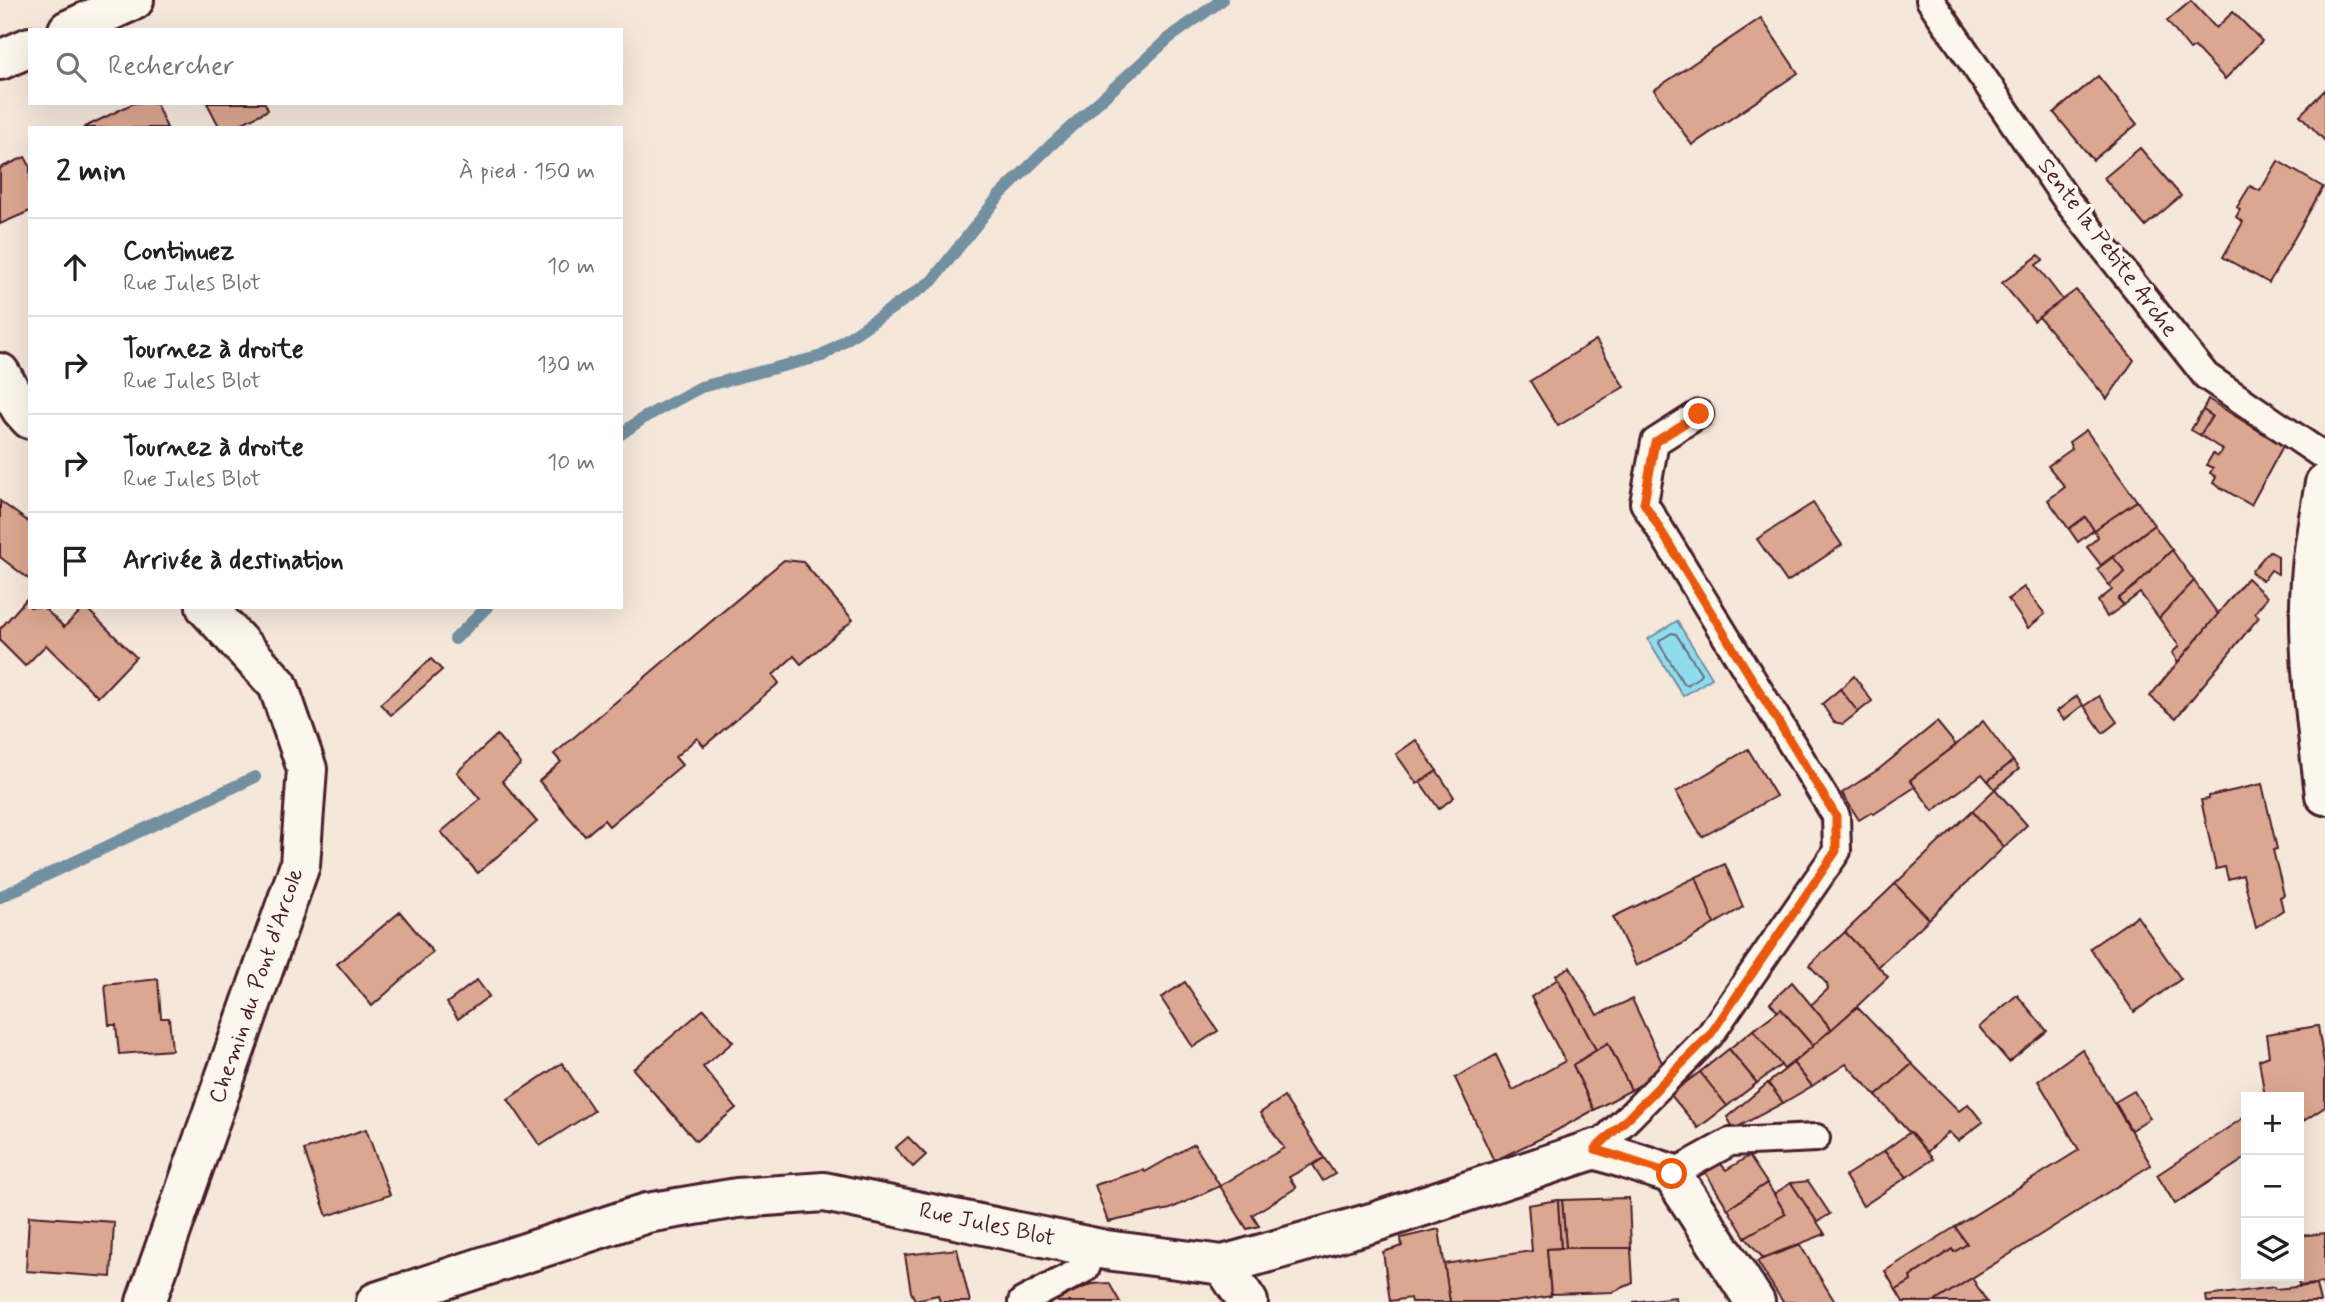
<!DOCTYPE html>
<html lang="fr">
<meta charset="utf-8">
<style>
:root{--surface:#fff;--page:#f6f6f6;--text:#202124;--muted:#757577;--line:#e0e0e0}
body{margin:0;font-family:Mynerve,sans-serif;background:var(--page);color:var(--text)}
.controls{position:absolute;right:21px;bottom:21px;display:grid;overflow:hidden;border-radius:0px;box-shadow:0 7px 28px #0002}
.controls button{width:63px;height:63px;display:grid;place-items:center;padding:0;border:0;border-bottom:2px solid var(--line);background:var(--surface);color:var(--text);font:35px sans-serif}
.stop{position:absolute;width:21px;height:21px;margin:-16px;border:5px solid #ea580c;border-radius:50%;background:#fff}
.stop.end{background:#ea580c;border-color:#fff;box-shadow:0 2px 7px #0008}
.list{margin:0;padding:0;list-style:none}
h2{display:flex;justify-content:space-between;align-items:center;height:91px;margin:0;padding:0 28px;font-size:30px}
h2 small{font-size:23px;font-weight:400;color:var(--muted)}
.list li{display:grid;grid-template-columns:46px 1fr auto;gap:21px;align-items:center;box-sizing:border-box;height:98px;padding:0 28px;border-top:2px solid var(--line)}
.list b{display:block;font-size:26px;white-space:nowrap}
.list p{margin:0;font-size:23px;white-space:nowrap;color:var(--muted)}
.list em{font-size:23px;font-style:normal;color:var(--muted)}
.icon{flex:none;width:38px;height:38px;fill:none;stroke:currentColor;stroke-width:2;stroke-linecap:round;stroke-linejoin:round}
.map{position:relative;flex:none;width:2325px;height:1302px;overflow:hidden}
.search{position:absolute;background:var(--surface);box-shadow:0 7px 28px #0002;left:28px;top:28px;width:595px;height:77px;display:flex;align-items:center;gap:18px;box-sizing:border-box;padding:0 24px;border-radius:0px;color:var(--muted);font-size:26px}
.panel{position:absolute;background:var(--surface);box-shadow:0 7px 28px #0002;left:28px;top:126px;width:595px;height:483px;border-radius:0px}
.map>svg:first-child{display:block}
.water{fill:#8fdcee;stroke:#7390a0;stroke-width:2}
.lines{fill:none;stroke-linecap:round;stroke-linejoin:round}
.shore{stroke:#666b79;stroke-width:2}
.stream{stroke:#7390a0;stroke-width:12}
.building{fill:#dba790;stroke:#4a1f2b;stroke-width:2}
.lane-casing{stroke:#4a1f2b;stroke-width:32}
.street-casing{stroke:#4a1f2b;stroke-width:44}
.secondary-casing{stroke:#4a1f2b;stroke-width:44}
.lane{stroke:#fbf7ec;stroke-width:26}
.street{stroke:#fbf7ec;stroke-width:38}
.secondary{stroke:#fbf7ec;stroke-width:38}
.route{stroke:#ea580c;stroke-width:9}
.labels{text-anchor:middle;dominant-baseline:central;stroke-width:7;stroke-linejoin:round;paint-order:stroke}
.street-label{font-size:23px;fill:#4a1f2b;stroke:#fbf7ec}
</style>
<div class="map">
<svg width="2325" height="1302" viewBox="0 0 2325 1302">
<rect width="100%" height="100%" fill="#f5e7da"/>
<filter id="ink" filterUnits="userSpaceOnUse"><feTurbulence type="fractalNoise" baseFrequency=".0143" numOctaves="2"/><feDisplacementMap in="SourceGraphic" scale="14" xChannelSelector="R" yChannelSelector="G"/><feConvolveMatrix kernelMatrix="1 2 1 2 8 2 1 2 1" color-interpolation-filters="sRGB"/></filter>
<g filter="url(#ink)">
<path class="water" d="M1677 621 1712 678 1683 696 1648 639Z"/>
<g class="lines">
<path class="shore" d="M1672 633 1676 634 1701 673 1699 677 1687 685 1683 683 1659 643 1660 640Z"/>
<g class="stream">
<path d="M621 434 645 417 701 387 822 356 932 281 999 196 1050 146 1169 38 1222 0"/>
<path d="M455 639 487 607"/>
<path d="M0 897 255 777"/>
</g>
</g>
<g class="building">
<path d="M2191 1 2216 28 2233 12 2262 41 2225 79 2195 47 2190 50 2167 21Z"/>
<path d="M1761 18 1798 73 1692 145 1654 90Z"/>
<path d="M2098 76 2137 124 2093 160 2054 113Z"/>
<path d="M2325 90V141L2300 115Z"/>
<path d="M134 103H156L167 128H83Z"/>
<path d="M207 103H265L268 110 233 128H220Z"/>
<path d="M2140 148 2181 196 2145 226 2104 178Z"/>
<path d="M25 157 30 166V211L0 224V168Z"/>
<path d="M2278 161 2323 187 2269 283 2223 257 2243 222 2236 217 2240 210 2237 207 2250 186 2260 191Z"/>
<path d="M2039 255 2043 260 2036 265 2063 300 2034 321 2002 283Z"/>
<path d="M2076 290 2134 360 2107 399 2039 317Z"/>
<path d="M1596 340 1624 387 1558 426 1530 381Z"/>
<path d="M2208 399 2283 446 2251 505 2213 483 2216 477 2210 473 2213 468 2206 465 2213 454 2217 457 2223 450 2200 435 2212 416 2203 410Z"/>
<path d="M2203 410 2212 416 2200 435 2191 430Z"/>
<path d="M2086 430 2137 501 2094 530 2085 517 2069 529 2048 500 2065 487 2048 466 2072 449 2069 442Z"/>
<path d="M0 501 30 523V580L0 557Z"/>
<path d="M2137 501 2154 525 2101 565 2087 547 2098 537 2094 530Z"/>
<path d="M1813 503 1842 545 1787 582 1757 539Z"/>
<path d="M2085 517 2094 530 2078 542 2069 529Z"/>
<path d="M2154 525 2172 550 2136 585 2118 599 2124 605 2107 617 2098 601 2112 590 2109 585 2125 572 2113 557Z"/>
<path d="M2172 550 2194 581 2159 618 2140 593 2124 605 2118 599 2136 585Z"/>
<path d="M2269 551 2278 556V574L2271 570 2263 581 2251 572Z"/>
<path d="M2113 557 2125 572 2109 585 2097 569Z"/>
<path d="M784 560 803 562 853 620 801 664 794 656 773 675 779 683 704 746 697 738 675 757 682 765 609 826 604 820 585 836 539 781 561 762 554 754Z"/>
<path d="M2247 578 2267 597 2255 613 2259 617 2176 718 2150 696Z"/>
<path d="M2194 581 2218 614 2178 662 2172 653 2179 646 2159 618Z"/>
<path d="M2024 587 2045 614 2028 628 2008 599Z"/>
<path d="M30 595V607H43L64 627 85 607 136 657 98 697 46 645 25 666 0 641V629Z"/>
<path d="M431 659 442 670 391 715 380 704Z"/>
<path d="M1854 676 1872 701 1858 712 1840 689Z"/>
<path d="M1840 689 1858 712 1843 724 1834 722 1822 704Z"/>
<path d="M2077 696 2083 705 2064 720 2057 711Z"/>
<path d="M2099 696 2117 722 2103 733 2084 706Z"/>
<path d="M1983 721 2013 761 1988 781 1982 774 1933 811 1910 780 1956 745Z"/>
<path d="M1937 722 1956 745 1910 780 1915 787 1874 814 1872 812 1859 820 1842 793 1879 769Z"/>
<path d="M497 735 521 764 502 781 537 822 478 873 441 832 480 799 457 772Z"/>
<path d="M1416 740 1437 771 1417 784 1396 754Z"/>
<path d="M1748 749 1776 796 1702 837 1676 792Z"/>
<path d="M2013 761 2019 769 1995 789 1988 781Z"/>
<path d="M1437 771 1454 797 1439 809 1420 782Z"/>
<path d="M2262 784 2277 849 2273 850 2284 895 2280 897 2283 910 2256 928 2243 875 2228 879 2225 867 2216 869 2201 800 2209 799V796Z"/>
<path d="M1995 789 2027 825 2004 847 1972 811Z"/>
<path d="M1972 811 2004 847 1929 919 1895 884Z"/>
<path d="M1725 864 1743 907 1714 924 1696 877Z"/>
<path d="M1696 877 1714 924 1682 944 1636 966 1613 917Z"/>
<path d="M1895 884 1929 919 1878 967 1845 932Z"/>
<path d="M400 912 433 952 372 1006 337 964Z"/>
<path d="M2137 916 2181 979 2134 1012 2090 948Z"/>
<path d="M1845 932 1888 977 1832 1030 1811 1005 1828 989 1827 984 1809 965Z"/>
<path d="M1570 967 1597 1015 1632 999 1666 1071 1631 1090 1608 1043 1596 1050 1556 975Z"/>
<path d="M158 979 161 1018H169L172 1050 119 1054 116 1025H109L105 985Z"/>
<path d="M1558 979 1596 1050 1573 1065 1594 1110 1550 1134 1494 1161 1455 1078 1496 1055 1513 1090 1565 1061 1531 997Z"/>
<path d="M477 980 489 996 458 1019 447 1003Z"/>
<path d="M1185 982 1218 1031 1193 1047 1161 998Z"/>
<path d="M1792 982 1832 1030 1813 1046 1781 1009 1778 1012 1770 1003Z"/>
<path d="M2017 995 2047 1031 2009 1062 1979 1027Z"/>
<path d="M1857 1007 1912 1064 1876 1096 1846 1064 1812 1086 1793 1063Z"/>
<path d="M704 1009 733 1042 703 1067 736 1108 696 1141 633 1069Z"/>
<path d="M1781 1009 1813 1046 1784 1069 1753 1030Z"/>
<path d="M2318 1026 2325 1069V1107L2299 1124V1097H2265L2259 1060 2269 1056 2266 1034Z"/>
<path d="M1753 1030 1781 1065 1757 1083 1729 1049Z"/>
<path d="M1608 1043 1631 1090 1594 1110 1573 1065Z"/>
<path d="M1729 1049 1757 1083 1727 1106 1700 1072Z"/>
<path d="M2082 1049 2151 1165 1934 1302H1903L1896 1290 1911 1281 1910 1277 1952 1249 1954 1252 1967 1244 1955 1227 2079 1150 2038 1081Z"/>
<path d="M562 1063 594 1111 540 1146 508 1099Z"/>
<path d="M1793 1063 1812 1086 1783 1103 1768 1083Z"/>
<path d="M1912 1064 1959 1111 1968 1104 1983 1122 1958 1141 1949 1132 1927 1152 1876 1096Z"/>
<path d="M1700 1072 1727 1106 1698 1128 1670 1094Z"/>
<path d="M1768 1083 1783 1103 1734 1129 1727 1117Z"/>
<path d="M2134 1091 2150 1118 2131 1130 2115 1102Z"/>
<path d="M1284 1097 1324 1158 1289 1177 1296 1188 1252 1215 1259 1226 1247 1229 1220 1186 1284 1148 1260 1113Z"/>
<path d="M2246 1116V1158L2175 1204 2157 1175Z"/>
<path d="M366 1129 390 1195 327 1216 304 1150Z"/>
<path d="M1910 1132 1933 1159 1907 1177 1884 1151Z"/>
<path d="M908 1137 926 1155 913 1167 895 1148Z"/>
<path d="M1194 1144 1220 1186 1170 1209 1108 1222 1095 1185 1143 1170 1145 1172Z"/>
<path d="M1884 1151 1907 1177 1863 1206 1845 1176Z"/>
<path d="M1749 1156 1767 1183 1728 1209 1705 1172 1720 1163 1726 1170Z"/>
<path d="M1324 1158 1335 1174 1323 1181 1313 1165Z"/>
<path d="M1808 1181 1830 1214 1817 1222 1791 1183Z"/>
<path d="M1767 1183 1786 1214 1745 1237 1728 1209Z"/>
<path d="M1791 1183 1825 1234 1763 1258 1745 1237 1786 1214 1774 1194Z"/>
<path d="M1629 1198 1631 1248H1566L1562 1200Z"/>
<path d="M1558 1200 1561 1248 1547 1249 1551 1296 1514 1302H1450L1444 1264 1532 1251 1528 1205Z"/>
<path d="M1558 1200H1562L1566 1248H1561Z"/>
<path d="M29 1216 114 1222 111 1277 26 1271Z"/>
<path d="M1955 1227 1967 1244 1954 1252 1952 1249 1910 1277 1911 1281 1896 1290 1885 1271Z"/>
<path d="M1439 1229 1450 1302H1411L1410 1298 1390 1301 1383 1252 1402 1246 1401 1238Z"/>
<path d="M2325 1233V1293L2322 1283 2299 1286 2298 1276 2299 1236Z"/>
<path d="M1800 1245 1835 1302H1783L1757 1261Z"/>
<path d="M1566 1248H1631L1633 1283 1613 1292 1551 1294 1547 1249Z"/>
<path d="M957 1249 970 1302H940L938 1295 915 1300 911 1292 905 1255Z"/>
<path d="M1972 1278 1987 1302H1934Z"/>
<path d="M1109 1283 1120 1302H1058L1056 1299 1092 1284Z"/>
<path d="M2316 1285 2320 1302H2207L2206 1296 2274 1287 2275 1289Z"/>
<path d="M1675 1297 1676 1302H1633Z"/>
</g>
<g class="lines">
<g class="lane-casing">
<g id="lane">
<path d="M1930 0 2068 202 2206 376 2325 457"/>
<path d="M1595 1149 1629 1117 1710 1035 1837 851 1836 816 1644 503 1655 442 1699 414"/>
<path d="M1672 1174 1730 1142 1816 1138"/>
<path d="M1022 1302 1086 1268 1093 1247"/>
</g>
</g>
<g class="street-casing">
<g id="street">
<path d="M68 30 134 0"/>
<path d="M0 60 30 47"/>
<path d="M0 373 21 409 30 419"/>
<path d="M146 1302 300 865 307 769 278 685 206 607"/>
</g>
</g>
<g class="secondary-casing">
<g id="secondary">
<path d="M2325 483C2318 523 2310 565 2310 606 2309 669 2318 732 2325 795"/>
<path d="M1223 1265 1248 1302"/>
<path d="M376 1302 647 1213 737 1198 824 1192 1106 1250 1223 1265 1375 1222 1595 1149 1672 1174 1755 1302"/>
</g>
</g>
<use href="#lane" class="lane"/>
<use href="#street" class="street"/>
<use href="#secondary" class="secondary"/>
</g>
</g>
<g class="lines" filter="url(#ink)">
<path class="route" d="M1672 1174 1595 1149 1629 1117 1710 1035 1836 851V816L1644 503 1655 442 1699 414"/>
</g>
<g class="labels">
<g class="street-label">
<text transform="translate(2107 248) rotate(53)">Sente la Petite Arche</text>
<text transform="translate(257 986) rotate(-71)">Chemin du Pont d'Arcole</text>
<text transform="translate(987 1225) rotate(12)">Rue Jules Blot</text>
</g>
</g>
</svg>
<div class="controls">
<button>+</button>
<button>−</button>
<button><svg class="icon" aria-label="layers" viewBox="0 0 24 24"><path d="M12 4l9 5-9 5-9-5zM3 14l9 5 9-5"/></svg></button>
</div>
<div class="stop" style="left:1672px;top:1174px"></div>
<div class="stop end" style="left:1699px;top:414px"></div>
<div class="search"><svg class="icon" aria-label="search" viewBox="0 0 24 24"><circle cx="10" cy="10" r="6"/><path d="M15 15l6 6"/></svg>Rechercher</div>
<section class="panel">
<h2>2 min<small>À pied · 150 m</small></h2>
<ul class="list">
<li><svg class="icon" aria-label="ahead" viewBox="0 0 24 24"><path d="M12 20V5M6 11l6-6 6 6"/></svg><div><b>Continuez</b><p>Rue Jules Blot</p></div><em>10 m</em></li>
<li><svg class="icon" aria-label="right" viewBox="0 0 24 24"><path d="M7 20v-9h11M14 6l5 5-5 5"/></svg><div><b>Tournez à droite</b><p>Rue Jules Blot</p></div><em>130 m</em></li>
<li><svg class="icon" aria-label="right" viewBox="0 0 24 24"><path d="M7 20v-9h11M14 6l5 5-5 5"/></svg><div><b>Tournez à droite</b><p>Rue Jules Blot</p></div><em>10 m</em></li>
<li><svg class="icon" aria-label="arrive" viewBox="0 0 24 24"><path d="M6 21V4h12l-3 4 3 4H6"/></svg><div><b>Arrivée à destination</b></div></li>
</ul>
</section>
</div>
